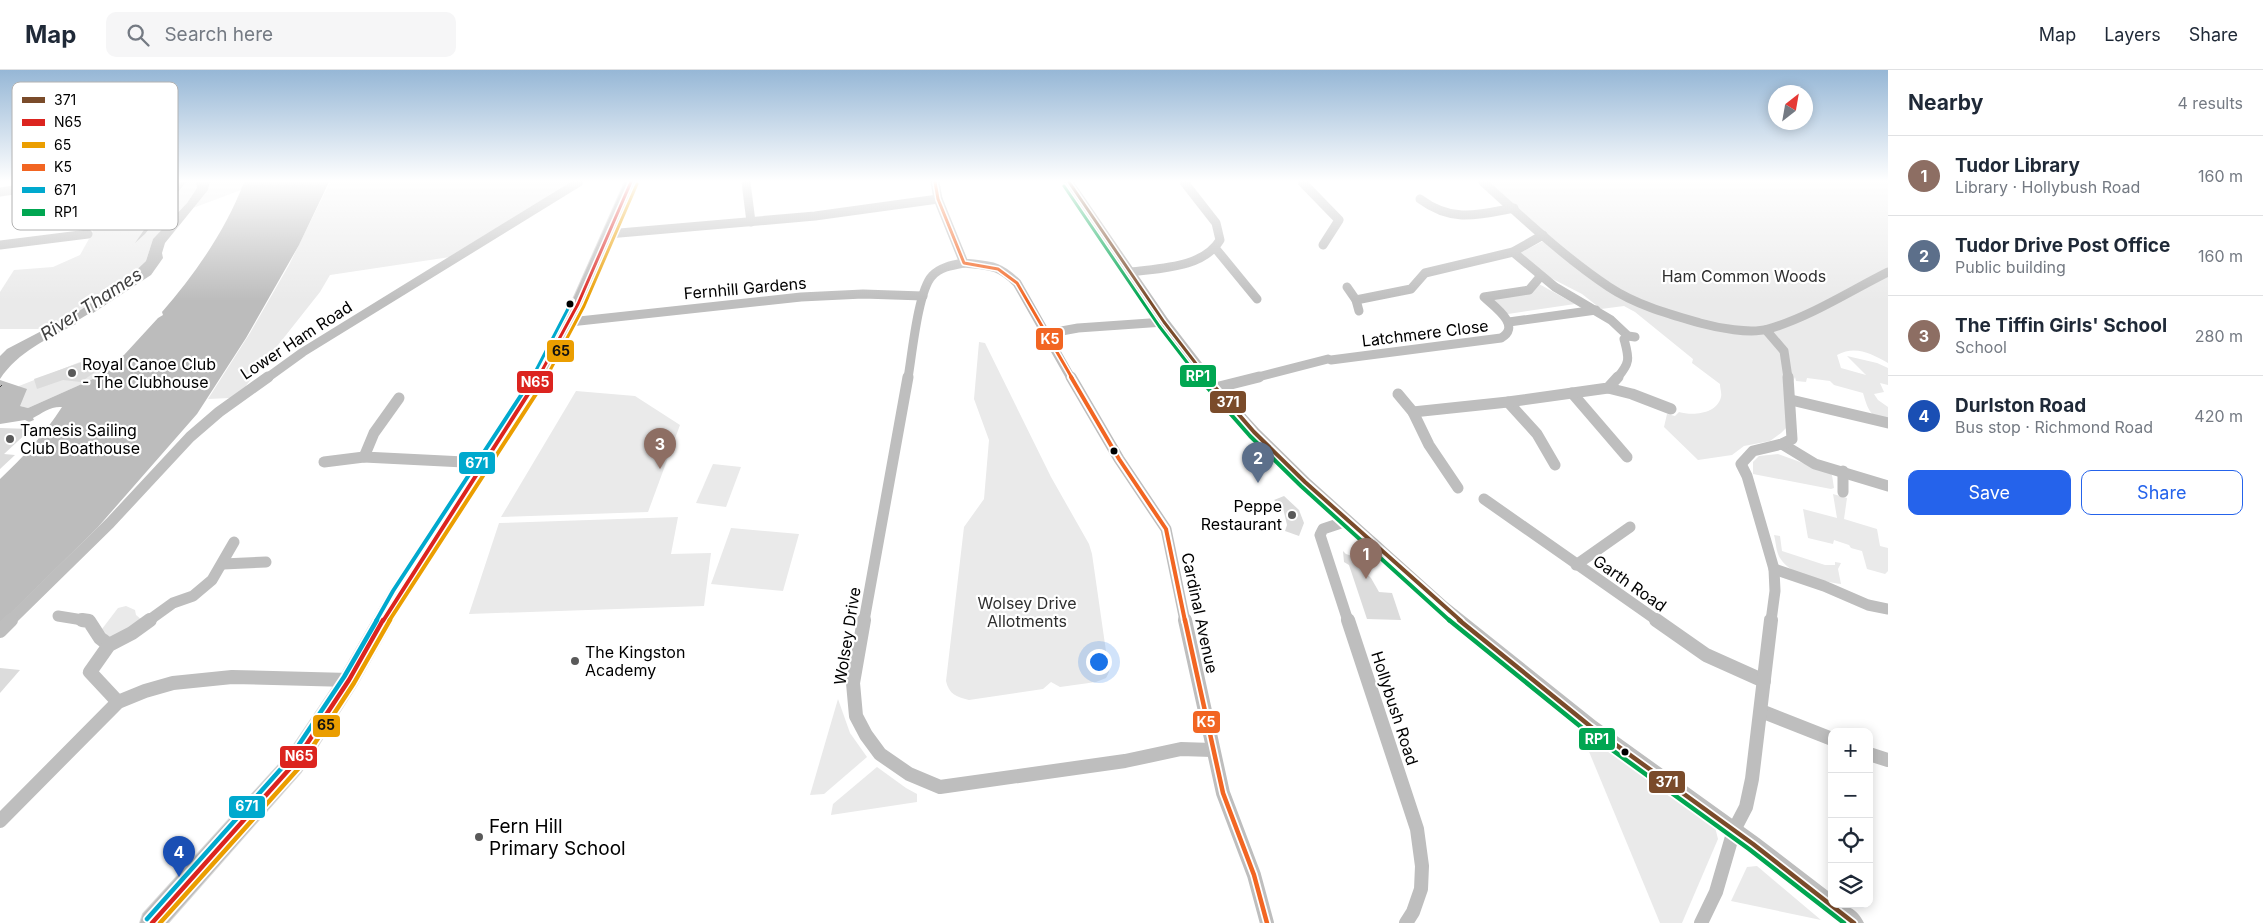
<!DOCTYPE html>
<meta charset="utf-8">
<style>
:root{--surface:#fff;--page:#f6f6f7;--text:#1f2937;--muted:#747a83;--line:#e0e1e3;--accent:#2563eb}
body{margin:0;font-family:Inter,sans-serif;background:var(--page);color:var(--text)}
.controls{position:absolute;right:15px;bottom:15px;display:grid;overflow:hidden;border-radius:10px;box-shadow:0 2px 12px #0003}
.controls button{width:45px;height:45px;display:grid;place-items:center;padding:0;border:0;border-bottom:1px solid var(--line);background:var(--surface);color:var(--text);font:25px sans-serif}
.compass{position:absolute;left:1768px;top:15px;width:45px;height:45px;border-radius:50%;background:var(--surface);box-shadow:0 2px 12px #0003;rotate:31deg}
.you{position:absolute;left:1098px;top:591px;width:18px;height:18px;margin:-12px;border:4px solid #fff;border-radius:50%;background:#1a73e8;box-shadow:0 0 0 8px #1a73e833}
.badge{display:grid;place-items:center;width:32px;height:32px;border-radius:50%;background:var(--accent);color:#fff;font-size:16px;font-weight:700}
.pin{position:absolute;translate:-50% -41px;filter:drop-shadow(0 1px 2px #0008)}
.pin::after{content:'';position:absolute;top:26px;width:18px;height:15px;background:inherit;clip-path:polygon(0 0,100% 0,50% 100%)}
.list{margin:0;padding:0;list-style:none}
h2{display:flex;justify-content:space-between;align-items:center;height:65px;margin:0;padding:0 20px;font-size:21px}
h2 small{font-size:16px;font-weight:400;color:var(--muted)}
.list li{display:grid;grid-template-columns:32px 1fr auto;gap:15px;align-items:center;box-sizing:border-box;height:80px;padding:0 20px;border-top:1px solid var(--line)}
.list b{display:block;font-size:19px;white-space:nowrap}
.list p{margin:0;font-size:16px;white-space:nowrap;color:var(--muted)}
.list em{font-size:16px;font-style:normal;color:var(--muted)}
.actions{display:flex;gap:10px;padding:15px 20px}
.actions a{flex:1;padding:11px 0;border:1px solid var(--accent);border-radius:10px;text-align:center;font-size:18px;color:var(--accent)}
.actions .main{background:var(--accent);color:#fff}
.icon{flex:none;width:28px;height:28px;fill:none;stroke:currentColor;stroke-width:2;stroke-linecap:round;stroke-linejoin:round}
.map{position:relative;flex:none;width:1888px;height:853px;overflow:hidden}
header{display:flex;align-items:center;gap:30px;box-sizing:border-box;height:70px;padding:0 25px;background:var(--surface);border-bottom:1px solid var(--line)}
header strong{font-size:24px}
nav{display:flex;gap:28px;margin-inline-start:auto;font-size:18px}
.search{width:350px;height:45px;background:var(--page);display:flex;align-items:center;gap:12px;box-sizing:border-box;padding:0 18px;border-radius:10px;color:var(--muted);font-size:19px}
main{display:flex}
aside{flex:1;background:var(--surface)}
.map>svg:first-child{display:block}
.green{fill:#eaeaea}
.water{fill:#bcbcbc}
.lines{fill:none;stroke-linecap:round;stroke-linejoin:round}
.ferry{stroke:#404040;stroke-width:1;stroke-dasharray:5 4;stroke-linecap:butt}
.building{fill:#dcdcdc}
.primary-casing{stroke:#dbdbdb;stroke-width:2}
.minor-far2{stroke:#bebebe;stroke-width:9}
.minor-far1{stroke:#bebebe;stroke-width:11}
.minor{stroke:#bebebe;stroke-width:14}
.tertiary{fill:#bebebe;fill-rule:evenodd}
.primary{fill:#bdbdbd;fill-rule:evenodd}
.bus-1-far2-casing{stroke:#fff;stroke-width:6}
.bus-1-far1-casing{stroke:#fff;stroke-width:8}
.bus-1-casing{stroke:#fff;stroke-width:8}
.bus-2-far2-casing{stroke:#fff;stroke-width:6}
.bus-2-far1-casing{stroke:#fff;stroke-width:8}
.bus-2-casing{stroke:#fff;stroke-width:8}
.bus-3-far2-casing{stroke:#fff;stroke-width:6}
.bus-3-far1-casing{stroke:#fff;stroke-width:8}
.bus-3-casing{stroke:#fff;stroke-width:8}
.bus-4-far2-casing{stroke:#fff;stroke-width:6}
.bus-4-far1-casing{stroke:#fff;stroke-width:8}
.bus-4-casing{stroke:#fff;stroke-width:8}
.bus-5-far2-casing{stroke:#fff;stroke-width:6}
.bus-5-far1-casing{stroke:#fff;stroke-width:8}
.bus-5-casing{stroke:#fff;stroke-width:8}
.bus-6-far2-casing{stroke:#fff;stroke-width:6}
.bus-6-far1-casing{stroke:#fff;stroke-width:8}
.bus-6-casing{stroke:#fff;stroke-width:8}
.bus-1-far2{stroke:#7a4b2a;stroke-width:3}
.bus-1-far1{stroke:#7a4b2a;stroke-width:4}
.bus-1{stroke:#7a4b2a;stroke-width:4.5}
.bus-2-far2{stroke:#dc241f;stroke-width:3}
.bus-2-far1{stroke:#dc241f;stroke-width:4}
.bus-2{stroke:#dc241f;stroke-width:4.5}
.bus-3-far2{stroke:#eb9e00;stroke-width:3}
.bus-3-far1{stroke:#eb9e00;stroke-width:4}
.bus-3{stroke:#eb9e00;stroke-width:4.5}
.bus-4-far2{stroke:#f26522;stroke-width:3}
.bus-4-far1{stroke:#f26522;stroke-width:4}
.bus-4{stroke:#f26522;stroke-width:4.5}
.bus-5-far2{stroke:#00a9ce;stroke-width:3}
.bus-5-far1{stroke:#00a9ce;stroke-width:4}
.bus-5{stroke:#00a9ce;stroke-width:4.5}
.bus-6-far2{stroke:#00a651;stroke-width:3}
.bus-6-far1{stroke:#00a651;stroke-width:4}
.bus-6{stroke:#00a651;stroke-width:4.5}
.bus-dot{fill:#000;stroke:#fff;stroke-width:2}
.poi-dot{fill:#595959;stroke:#fff;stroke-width:2}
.labels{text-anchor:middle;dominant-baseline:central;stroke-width:4.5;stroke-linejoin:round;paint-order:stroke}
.park-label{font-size:16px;fill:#2f2f2f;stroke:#fff}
.street-label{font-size:16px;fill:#000;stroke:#fff}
.poi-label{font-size:16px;fill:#000;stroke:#fff;text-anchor:start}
.water-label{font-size:18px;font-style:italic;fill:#404040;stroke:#fff}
.near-poi-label{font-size:19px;fill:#000;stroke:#fff;text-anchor:start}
.key{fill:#fff;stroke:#b2b2b2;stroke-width:1}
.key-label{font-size:14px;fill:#000}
.line-badge{stroke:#fff;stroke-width:2}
.badge-label{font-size:14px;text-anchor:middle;font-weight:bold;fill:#fff}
.pale-badge-label{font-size:14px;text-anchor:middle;font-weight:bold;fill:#111}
</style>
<header>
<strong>Map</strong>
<div class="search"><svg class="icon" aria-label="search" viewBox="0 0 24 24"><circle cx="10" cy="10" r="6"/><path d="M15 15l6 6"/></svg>Search here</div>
<nav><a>Map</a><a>Layers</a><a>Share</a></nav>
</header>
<main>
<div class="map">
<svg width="1888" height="853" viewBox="0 0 1888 853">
<rect width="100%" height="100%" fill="#fff"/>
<g class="green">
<path d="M114,112H177L168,114L174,115L136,172L145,164L186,112H196L197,118L187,133L153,169L146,191L128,208L76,243L47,259H0V222L14,200L53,197L80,185L90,167Z"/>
<path d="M210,112H244L241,120L193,138L208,120Z"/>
<path d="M330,112H570L450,187L330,205L320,222L245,317L230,328L208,329L250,263L289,195Z"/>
<path d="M1482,112H1888V293C1871,284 1856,275 1837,285L1841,298L1866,305L1847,286L1877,293L1888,298V315L1880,313L1884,322L1874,324L1878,330L1888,337V351C1870,347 1868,340 1863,323L1834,315L1830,311L1807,308L1806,312L1796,311L1795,307L1790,319L1787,357L1781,363L1770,371L1744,376L1732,385L1698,390L1664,357L1667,344L1675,346L1679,342C1693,346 1717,344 1721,327C1722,323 1720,319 1720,314L1692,293L1693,289L1635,242L1624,236L1601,239L1582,224L1545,205L1520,183L1547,169Z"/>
<path d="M1539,214L1575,234L1508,244L1489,228Z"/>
<path d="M979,272L985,273L1051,407L1089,474L1092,484L1109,602L1106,608L1096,612L1060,617L1051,612L1043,619L969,630C956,627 949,624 946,611L964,457L984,429L989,370L974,329Z"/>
<path d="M80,292L109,295L93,309L28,338L20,336L19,316Z"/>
<path d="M576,321L635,326L680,355L648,442L501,447Z"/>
<path d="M1778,384L1828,402L1832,405L1834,418L1831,419L1753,404V392L1759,386Z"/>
<path d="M713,394L741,397L726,437L696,433Z"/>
<path d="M1833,424L1847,428L1844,449L1877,459L1880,476L1888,478V501L1885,504L1867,499L1862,481L1851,478L1849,475L1834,470L1833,474L1808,468L1803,439L1837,448Z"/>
<path d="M678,447L671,484L711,483L704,536L469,544L499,453Z"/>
<path d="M731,458L799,464L783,521L711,514Z"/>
<path d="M1774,465L1780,466L1782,481L1825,495H1835V492L1841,493L1838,499L1841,514C1821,511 1792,507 1780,488C1776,482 1776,472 1774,465Z"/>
<path d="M126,536L135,540L136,545L142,550L125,563L110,568L102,559L118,538Z"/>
<path d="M838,629L850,663L867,687L824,724L810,725Z"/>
<path d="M1592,668L1703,747L1715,757L1718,769L1682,853H1660L1585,672Z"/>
<path d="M877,697L906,718L917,724V732L831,745L833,734Z"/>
<path d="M1757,796L1821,850L1731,831L1747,797Z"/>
</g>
<g class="water">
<path d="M186,112L145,164L135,173L174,116L168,113Z"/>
<path d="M196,112H210L208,120L165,173L162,183L163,188L151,205L93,243H90L75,252L76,254C48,268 18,282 0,309V286L7,279L76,243L128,208L146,191L153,169L187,133L197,118Z"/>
<path d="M244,112H329L299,175L246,268L197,344L98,457L0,554V409C23,387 44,365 62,337C51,336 42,343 33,348L34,350L29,352L25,350L0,354V310L27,319L20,336L28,338L93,309L124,285L158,248L163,245L162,242C195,204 226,160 244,112Z"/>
</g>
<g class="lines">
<path class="ferry" d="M0,317L2,315"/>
</g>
<g class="building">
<path d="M79,293L99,295L95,298L99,299L81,312L63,310L37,319L34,309Z"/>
<path d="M0,358L31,359L4,384L15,385L0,399Z"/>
<path d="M1284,426L1299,440L1304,453L1299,466L1285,461L1287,455L1283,438L1274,430Z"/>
<path d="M1343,481L1346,484L1358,488L1361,493L1359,496L1371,508L1379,522L1392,523L1401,550L1367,549L1349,495L1344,492Z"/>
<path d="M0,598L20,600L0,623Z"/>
</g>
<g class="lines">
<defs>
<path id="primary" d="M625,112H637L585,234L553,297L405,529L356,616L301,702L168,853H140L143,844L285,688L342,604L391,519L538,297L571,234Z"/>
</defs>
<use href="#primary" class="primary-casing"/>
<g class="minor-far2">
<path d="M746,112L751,152"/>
<path d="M935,112L938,129L964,193C989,196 998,194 1017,213L1071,308"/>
<path d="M1302,112L1339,150L1323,175"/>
<path d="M1483,112C1523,148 1564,187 1609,217C1636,235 1669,244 1700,253C1718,258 1750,264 1768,259C1808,248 1850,221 1888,202"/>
<path d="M0,122L67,112"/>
<path d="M1420,129C1452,153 1478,145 1514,138"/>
<path d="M608,164L815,146L938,129"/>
<path d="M0,175L88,164"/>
<path d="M1216,179L1257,229"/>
<path d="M1513,182L1555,217L1611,250L1628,266L1635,267"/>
<path d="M1131,202C1161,198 1203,198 1220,170L1216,153L1184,112"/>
<path d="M1347,217L1356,230L1359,241"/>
<path d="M1356,230L1411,219L1425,203L1513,182L1543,165"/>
<path d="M570,252L801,227L863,224L923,226"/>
<path d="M1509,252L1596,240"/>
<path d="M1766,260L1784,281L1788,308"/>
<path d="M1045,264L1078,258L1164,252"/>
<path d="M1331,290L1501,268C1522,256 1495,237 1484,227L1529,220L1540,207"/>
<path d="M267,308L303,282L579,112"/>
<path d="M908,308C912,285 918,221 932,206C940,197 953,195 964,193"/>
<path d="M1254,308L1328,289"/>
<path d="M1617,308C1631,292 1629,288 1624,269L1628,266"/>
</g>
<g class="minor-far1">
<path d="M1071,307L1119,389L1166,459L1185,551"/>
<path d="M1215,318L1259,307"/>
<path d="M1608,318L1632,324L1671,339"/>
<path d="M1572,323L1627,387"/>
<path d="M1398,324L1413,342"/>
<path d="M399,328L374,363L364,387L484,393"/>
<path d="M1791,330L1888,353"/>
<path d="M1508,332L1537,364L1555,395"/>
<path d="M1782,374L1815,394L1888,416"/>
<path d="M324,392L364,387"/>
<path d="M1843,401V422"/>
<path d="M1458,418L1429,375L1413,342L1508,332L1608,318L1618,307"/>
<path d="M1484,429L1658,551"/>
<path d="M1347,451L1323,459L1320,465L1348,551"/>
<path d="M223,494L266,492"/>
<path d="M1576,495L1630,457"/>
<path d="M1774,499L1824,516L1868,535L1888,539"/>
<path d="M58,546L89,551"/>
<path d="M10,551L110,453L190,367L219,342L268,307"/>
<path d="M148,551L173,533L193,526L212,510L234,472"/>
<path d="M864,551L908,307"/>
<path d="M1771,551L1775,521L1774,499L1747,406L1741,394L1753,381L1782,374L1792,369L1788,307"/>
</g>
<g class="minor">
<path d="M82,550L89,551L100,568L109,575"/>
<path d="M864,550L853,613L856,646L866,665L880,684L909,704L940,717L1125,691L1181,679L1212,680"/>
<path d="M1185,550L1223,723L1254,805L1267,853"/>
<path d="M1348,550L1417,759L1422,796L1421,819L1413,842L1406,853"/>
<path d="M1656,550L1706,585L1764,611"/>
<path d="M0,561L11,550"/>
<path d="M118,632L90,602L109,575L132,563L150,550"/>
<path d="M1761,641L1832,669"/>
<path d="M1869,684L1888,690"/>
<path d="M0,751L118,632L145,621L173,613L232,607L349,610"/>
<path d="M1701,853L1716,822L1734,760L1746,737L1752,709L1771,550"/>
</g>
<path class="tertiary" d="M1064,112H1074L1168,249L1219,315L1259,359L1310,409L1447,532L1596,651L1759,768L1832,824V834C1846,834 1857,838 1864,853H1839L1747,780L1584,661L1437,540L1300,415L1249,365L1211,321L1160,255Z"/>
<use href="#primary" class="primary"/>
<defs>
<path id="bus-1-far2" d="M1069,112L1164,252L1207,308"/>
<path id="bus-1-far1" d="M1206,307L1254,362L1305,412L1461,551"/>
<path id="bus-1" d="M1459,550L1590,656L1753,774L1854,853"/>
<path id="bus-2-far2" d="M538,308L578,234L631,112"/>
<path id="bus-2-far1" d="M383,551L539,307"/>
<path id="bus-2" d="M152,853L293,695L349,610L383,550"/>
<path id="bus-3-far2" d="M546,308L584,236L637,114"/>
<path id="bus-3-far1" d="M389,551L547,307"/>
<path id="bus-3" d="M160,853L298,699L354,613L390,550"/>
<path id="bus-4-far2" d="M935,112L938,129L964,193L998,199L1017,213L1072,308"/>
<path id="bus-4-far1" d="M1071,307L1119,389L1166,459L1185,551"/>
<path id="bus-4" d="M1185,550L1223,723L1254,805L1267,853"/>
<path id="bus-5-far2" d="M532,308L572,231"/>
<path id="bus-5-far1" d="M376,551L393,521L533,307"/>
<path id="bus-5" d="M147,849L288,691L344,607L377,550"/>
<path id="bus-6-far2" d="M1064,116L1159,256L1199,308"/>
<path id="bus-6-far1" d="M1198,307L1250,366L1301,416L1450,551"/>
<path id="bus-6" d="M1449,550L1586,661L1749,779L1844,853"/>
</defs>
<use href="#bus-1-far2" class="bus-1-far2-casing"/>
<use href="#bus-1-far1" class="bus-1-far1-casing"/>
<use href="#bus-1" class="bus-1-casing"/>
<use href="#bus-2-far2" class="bus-2-far2-casing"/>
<use href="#bus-2-far1" class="bus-2-far1-casing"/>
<use href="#bus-2" class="bus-2-casing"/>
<use href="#bus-3-far2" class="bus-3-far2-casing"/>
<use href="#bus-3-far1" class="bus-3-far1-casing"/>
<use href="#bus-3" class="bus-3-casing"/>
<use href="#bus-4-far2" class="bus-4-far2-casing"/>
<use href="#bus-4-far1" class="bus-4-far1-casing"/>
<use href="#bus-4" class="bus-4-casing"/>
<use href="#bus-5-far2" class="bus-5-far2-casing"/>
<use href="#bus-5-far1" class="bus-5-far1-casing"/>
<use href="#bus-5" class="bus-5-casing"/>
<use href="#bus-6-far2" class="bus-6-far2-casing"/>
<use href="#bus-6-far1" class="bus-6-far1-casing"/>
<use href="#bus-6" class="bus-6-casing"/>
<use href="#bus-1-far2" class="bus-1-far2"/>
<use href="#bus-1-far1" class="bus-1-far1"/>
<use href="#bus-1" class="bus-1"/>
<use href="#bus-2-far2" class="bus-2-far2"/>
<use href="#bus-2-far1" class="bus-2-far1"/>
<use href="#bus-2" class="bus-2"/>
<use href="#bus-3-far2" class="bus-3-far2"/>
<use href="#bus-3-far1" class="bus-3-far1"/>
<use href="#bus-3" class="bus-3"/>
<use href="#bus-4-far2" class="bus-4-far2"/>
<use href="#bus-4-far1" class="bus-4-far1"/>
<use href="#bus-4" class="bus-4"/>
<use href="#bus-5-far2" class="bus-5-far2"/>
<use href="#bus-5-far1" class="bus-5-far1"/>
<use href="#bus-5" class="bus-5"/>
<use href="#bus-6-far2" class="bus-6-far2"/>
<use href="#bus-6-far1" class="bus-6-far1"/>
<use href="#bus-6" class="bus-6"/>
</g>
<linearGradient id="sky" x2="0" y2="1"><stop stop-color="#96b7d6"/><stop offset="0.48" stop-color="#fff"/><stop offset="1" stop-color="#fff" stop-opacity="0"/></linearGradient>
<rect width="1888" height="231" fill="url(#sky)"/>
<g class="bus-dot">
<circle cx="570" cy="234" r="4.5"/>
<circle cx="1114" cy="381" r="4.5"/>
<circle cx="1625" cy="682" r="4.5"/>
</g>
<g class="poi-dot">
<circle cx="72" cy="303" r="5"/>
<circle cx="10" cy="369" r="5"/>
<circle cx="1292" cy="445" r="5"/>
<circle cx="575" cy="591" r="5"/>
<circle cx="479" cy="767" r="5"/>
</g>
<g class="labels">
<g class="park-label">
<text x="1744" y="206">Ham Common Woods</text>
<text x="1027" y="533">Wolsey Drive<tspan x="1027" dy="18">Allotments</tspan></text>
</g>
<g class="street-label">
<text transform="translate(745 218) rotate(-5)">Fernhill Gardens</text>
<text transform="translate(1425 263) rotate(-7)">Latchmere Close</text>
<text transform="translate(296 270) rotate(-33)">Lower Ham Road</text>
<text transform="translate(1630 513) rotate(35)">Garth Road</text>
<text transform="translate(1200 543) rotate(78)">Cardinal Avenue</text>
<text transform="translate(847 566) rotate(-81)">Wolsey Drive</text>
<text transform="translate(1395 638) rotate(72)">Hollybush Road</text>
</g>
<g class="poi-label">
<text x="82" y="294">Royal Canoe Club<tspan x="82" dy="18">- The Clubhouse</tspan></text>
<text x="20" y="360">Tamesis Sailing<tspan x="20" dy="18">Club Boathouse</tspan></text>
<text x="1282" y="436" text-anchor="end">Peppe<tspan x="1282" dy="18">Restaurant</tspan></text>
<text x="585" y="582">The Kingston<tspan x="585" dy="18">Academy</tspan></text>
</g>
<g class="water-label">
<text transform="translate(91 234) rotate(-33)">River Thames</text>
</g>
<g class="near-poi-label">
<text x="489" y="756">Fern Hill<tspan x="489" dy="22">Primary School</tspan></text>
</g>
</g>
<rect x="12" y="12" width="166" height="148" rx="8" class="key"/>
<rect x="22" y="27" width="23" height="6" fill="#7a4b2a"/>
<rect x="22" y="49" width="23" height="7" fill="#dc241f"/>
<rect x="22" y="72" width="23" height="6" fill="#eb9e00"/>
<rect x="22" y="94" width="23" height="7" fill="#f26522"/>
<rect x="22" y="117" width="23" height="6" fill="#00a9ce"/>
<rect x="22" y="139" width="23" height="7" fill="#00a651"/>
<g class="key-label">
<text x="54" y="35">371</text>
<text x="54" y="57">N65</text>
<text x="54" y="80">65</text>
<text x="54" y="102">K5</text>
<text x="54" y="125">671</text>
<text x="54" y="147">RP1</text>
</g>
<g class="line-badge">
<rect x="1035" y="257" width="29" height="24" rx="5" fill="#f26522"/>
<rect x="546" y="269" width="29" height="24" rx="5" fill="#eb9e00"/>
<rect x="1179" y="294" width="38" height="24" rx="5" fill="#00a651"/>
<rect x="516" y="300" width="38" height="24" rx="5" fill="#dc241f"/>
<rect x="1209" y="320" width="38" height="24" rx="5" fill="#7a4b2a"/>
<rect x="458" y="381" width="38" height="24" rx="5" fill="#00a9ce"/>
<rect x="1192" y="640" width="29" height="24" rx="5" fill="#f26522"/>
<rect x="312" y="644" width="29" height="24" rx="5" fill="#eb9e00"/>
<rect x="1578" y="657" width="38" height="24" rx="5" fill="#00a651"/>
<rect x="279" y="675" width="39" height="24" rx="5" fill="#dc241f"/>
<rect x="1648" y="700" width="38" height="24" rx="5" fill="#7a4b2a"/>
<rect x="228" y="725" width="38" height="24" rx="5" fill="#00a9ce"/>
</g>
<g class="badge-label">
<text x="1050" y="274">K5</text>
<text x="1198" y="311">RP1</text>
<text x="535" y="317">N65</text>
<text x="1228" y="337">371</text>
<text x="477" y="398">671</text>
<text x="1206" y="657">K5</text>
<text x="1597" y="674">RP1</text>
<text x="299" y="691">N65</text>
<text x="1667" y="717">371</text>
<text x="247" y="741">671</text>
</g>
<g class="pale-badge-label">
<text x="561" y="286">65</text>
<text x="326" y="660">65</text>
</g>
</svg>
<div class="controls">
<button>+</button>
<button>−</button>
<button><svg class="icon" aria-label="locate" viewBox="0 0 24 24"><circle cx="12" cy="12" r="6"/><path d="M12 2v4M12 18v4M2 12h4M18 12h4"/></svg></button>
<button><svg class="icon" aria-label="layers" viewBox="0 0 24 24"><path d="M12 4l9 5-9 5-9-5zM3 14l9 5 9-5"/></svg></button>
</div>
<svg class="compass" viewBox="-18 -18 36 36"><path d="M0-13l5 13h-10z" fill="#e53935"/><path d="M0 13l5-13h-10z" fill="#747a83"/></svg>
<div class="you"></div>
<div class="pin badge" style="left:1366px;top:509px;background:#8d6e63">1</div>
<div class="pin badge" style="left:1258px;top:413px;background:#5c6f8a">2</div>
<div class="pin badge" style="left:660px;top:399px;background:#8d6e63">3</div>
<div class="pin badge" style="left:179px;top:807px;background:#1a4fb4">4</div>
</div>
<aside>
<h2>Nearby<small>4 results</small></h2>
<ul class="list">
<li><span class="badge" style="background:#8d6e63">1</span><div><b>Tudor Library</b><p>Library · Hollybush Road</p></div><em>160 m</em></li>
<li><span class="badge" style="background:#5c6f8a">2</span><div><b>Tudor Drive Post Office</b><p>Public building</p></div><em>160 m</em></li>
<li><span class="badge" style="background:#8d6e63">3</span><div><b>The Tiffin Girls' School</b><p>School</p></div><em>280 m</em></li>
<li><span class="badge" style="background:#1a4fb4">4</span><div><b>Durlston Road</b><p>Bus stop · Richmond Road</p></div><em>420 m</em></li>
</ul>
<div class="actions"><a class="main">Save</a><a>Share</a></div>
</aside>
</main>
